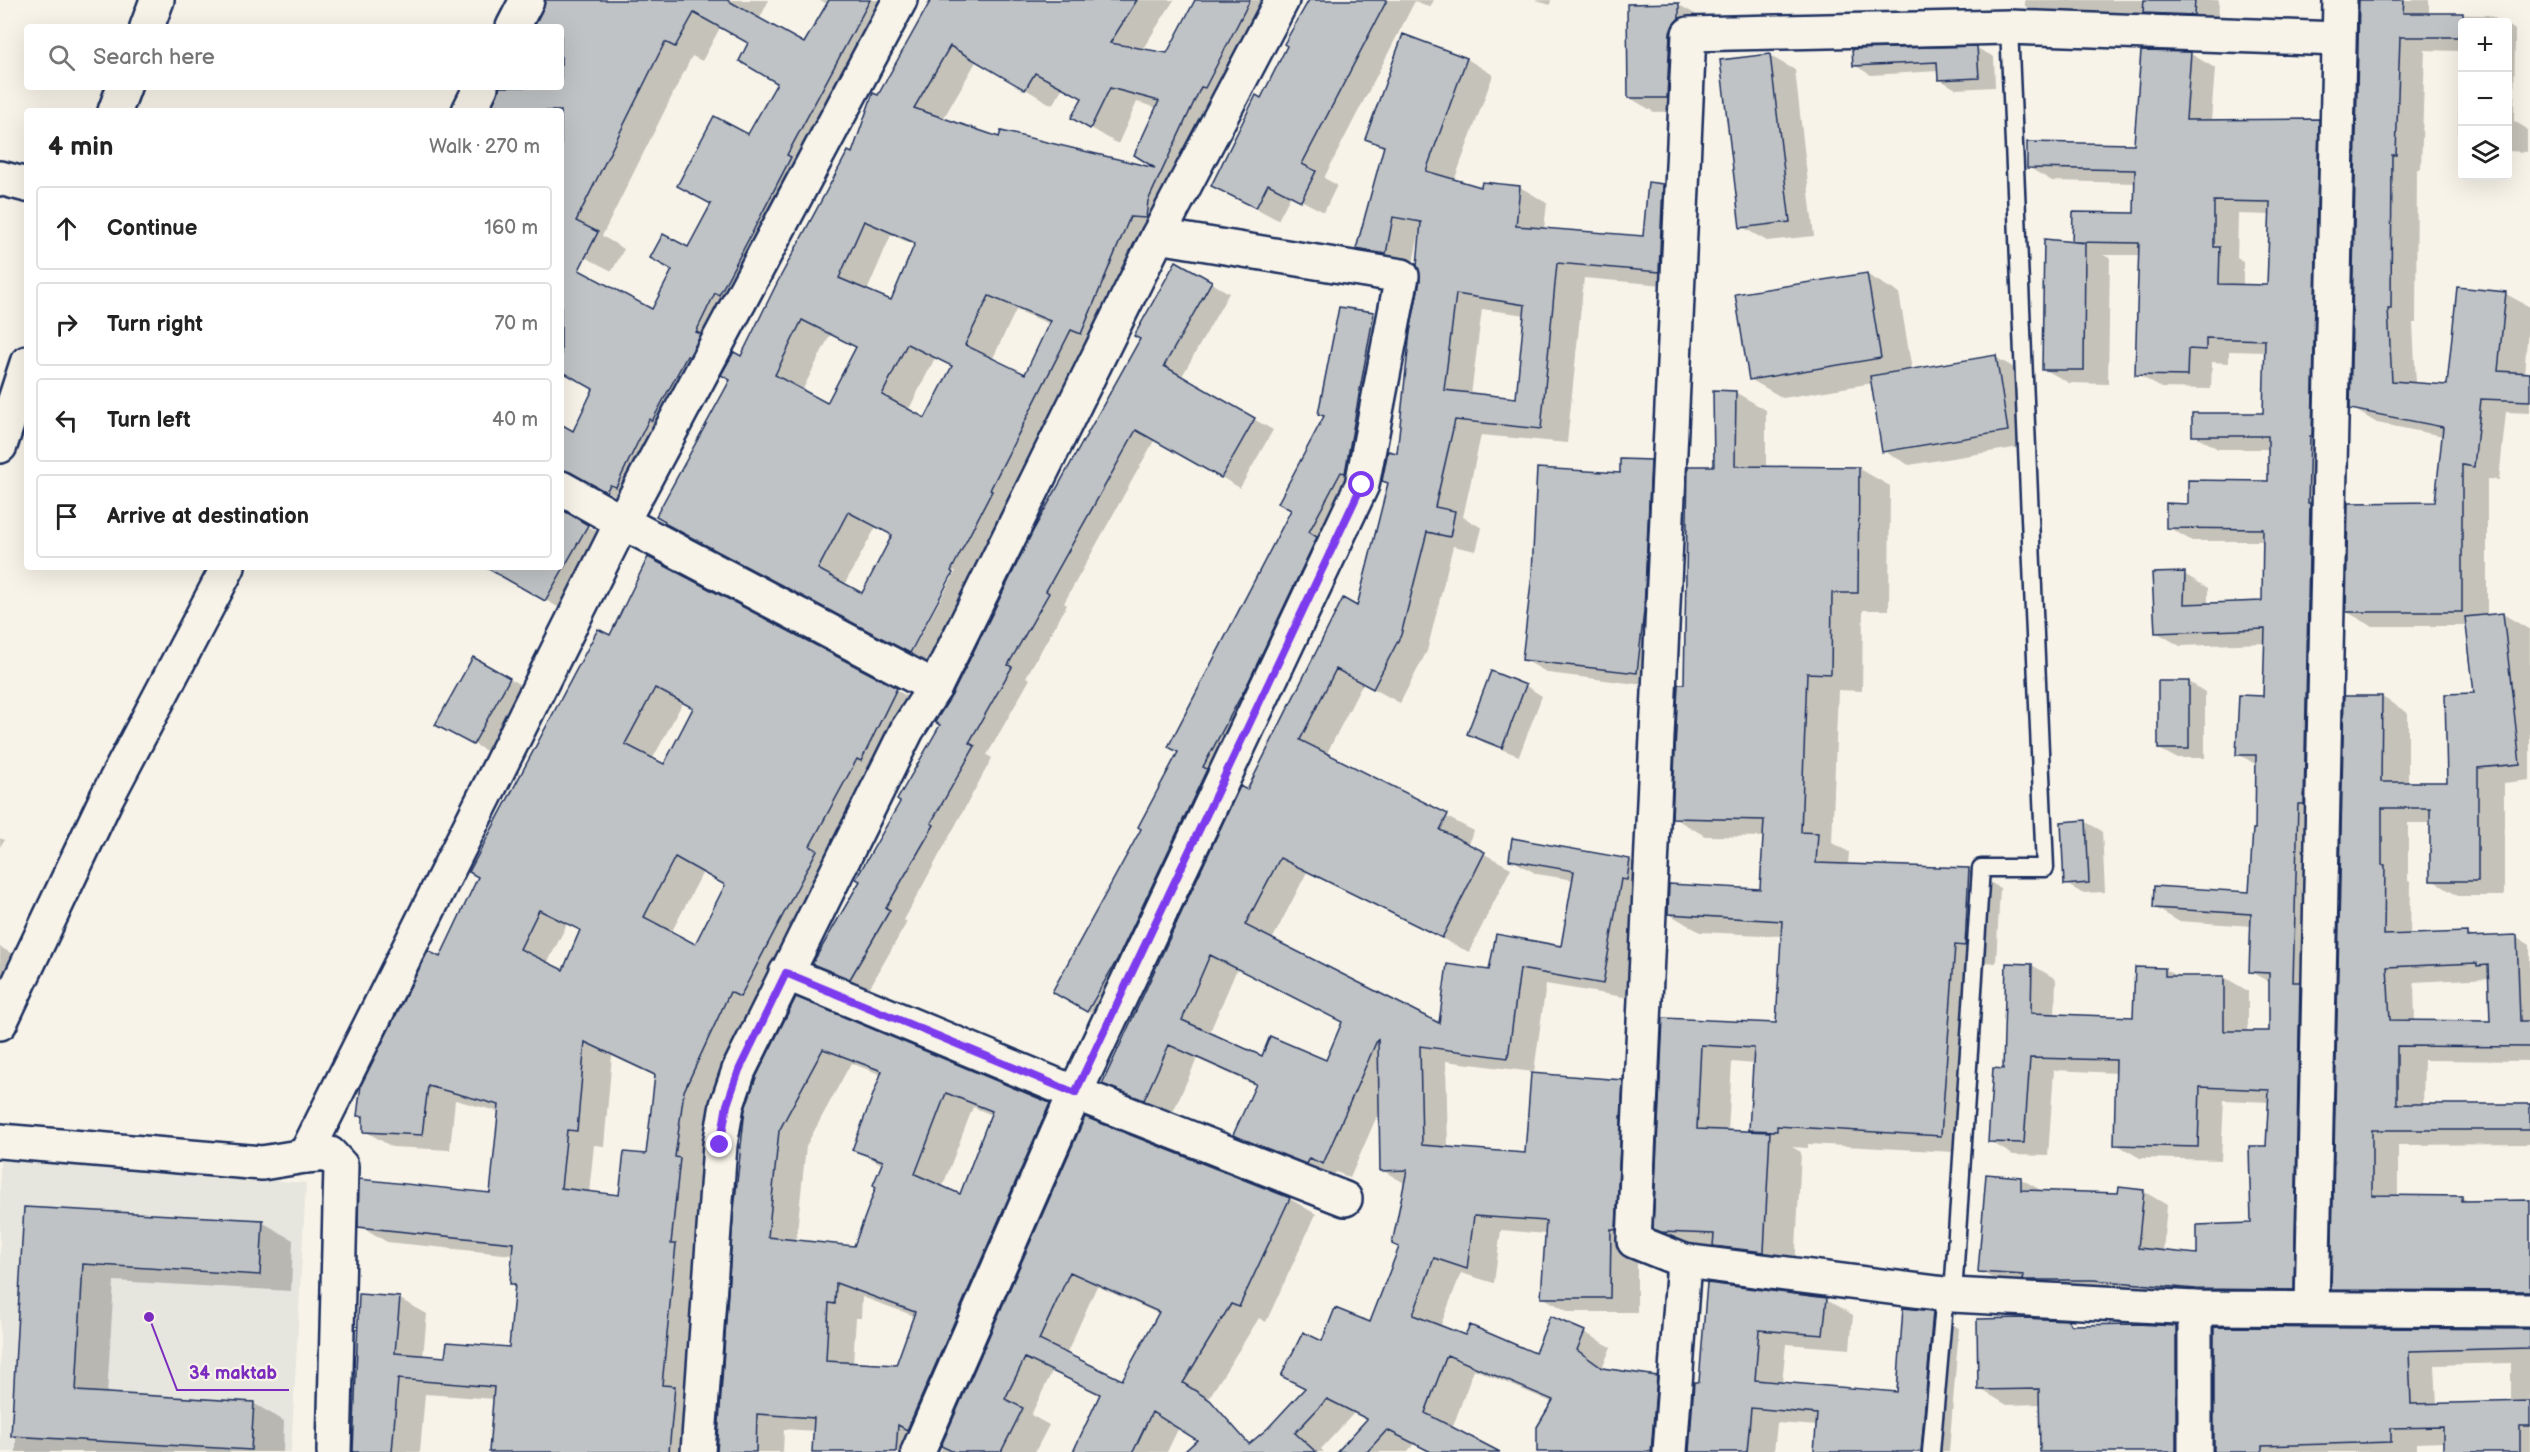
<!DOCTYPE html>
<meta charset="utf-8">
<style>
:root{--surface:#fff;--page:#f2f2f2;--text:#222;--muted:#767676;--line:#e0e0e0}
body{margin:0;font-family:"Balsamiq Sans",sans-serif;background:var(--page);color:var(--text)}
.controls{position:absolute;right:18px;top:18px;display:grid;overflow:hidden;border-radius:6px;box-shadow:0 6px 24px #0002}
.controls button{width:54px;height:54px;display:grid;place-items:center;padding:0;border:0;border-bottom:2px solid var(--line);background:var(--surface);color:var(--text);font:30px sans-serif}
.stop{position:absolute;width:18px;height:18px;margin:-14px;border:4px solid #7c3aed;border-radius:50%;background:#fff}
.stop.end{background:#7c3aed;border-color:#fff;box-shadow:0 2px 6px #0008}
.list{margin:0;padding:0;list-style:none}
h2{display:flex;justify-content:space-between;align-items:center;height:78px;margin:0;padding:0 24px;font-size:26px}
h2 small{font-size:20px;font-weight:400;color:var(--muted)}
.list li{display:grid;grid-template-columns:39px 1fr auto;gap:18px;align-items:center;box-sizing:border-box;height:84px;margin:0 12px 12px;padding:0 12px;border:2px solid var(--line);border-radius:6px}
.list b{display:block;font-size:22px;white-space:nowrap}
.list em{font-size:20px;font-style:normal;color:var(--muted)}
.icon{flex:none;width:33px;height:33px;fill:none;stroke:currentColor;stroke-width:2;stroke-linecap:round;stroke-linejoin:round}
.map{position:relative;flex:none;width:2530px;height:1452px;overflow:hidden}
.search{position:absolute;background:var(--surface);box-shadow:0 6px 24px #0002;left:24px;top:24px;width:540px;height:66px;display:flex;align-items:center;gap:15px;box-sizing:border-box;padding:0 21px;border-radius:6px;color:var(--muted);font-size:22px}
.panel{position:absolute;background:var(--surface);box-shadow:0 6px 24px #0002;left:24px;top:108px;width:540px;height:462px;border-radius:6px}
.map>svg:first-child{display:block}
.built{fill:#e6e5de}
.shadow{fill:#0003;fill-rule:evenodd}
.building{fill:#c0c3c5;stroke:#1b2f5e;stroke-width:1.5;fill-rule:evenodd}
.lines{fill:none;stroke-linecap:round;stroke-linejoin:round}
.lane-casing{stroke:#1b2f5e;stroke-width:21}
.street-casing{stroke:#1b2f5e;stroke-width:38}
.lane{stroke:#f7f3e8;stroke-width:16}
.street{stroke:#f7f3e8;stroke-width:33}
.route{stroke:#7c3aed;stroke-width:8}
.leader{fill:none;stroke:#7b2cbf;stroke-width:2}
.callout-dot{fill:#7b2cbf;stroke:#f7f3e8;stroke-width:2}
.callout-label{font-size:18px;text-anchor:middle;font-weight:bold;fill:#7b2cbf;stroke:#f7f3e8;stroke-width:4.5;stroke-linejoin:round;paint-order:stroke}
</style>
<div class="map">
<svg width="2530" height="1452" viewBox="0 0 2530 1452">
<rect width="100%" height="100%" fill="#f7f3e8"/>
<filter id="ink" filterUnits="userSpaceOnUse"><feTurbulence type="fractalNoise" baseFrequency=".0167" numOctaves="2"/><feDisplacementMap in="SourceGraphic" scale="12" xChannelSelector="R" yChannelSelector="G"/><feConvolveMatrix kernelMatrix="1 2 1 2 8 2 1 2 1" color-interpolation-filters="sRGB"/></filter>
<g filter="url(#ink)">
<path class="built" d="M0,1160L306,1183L291,1452H0Z"/>
<g class="shadow">
<path d="M547,0H769L759,20L805,46L828,4L820,0H905L633,506L598,486L589,484L579,486L568,505L572,515L577,520L614,541L572,615L487,567H561V426L574,433L595,389L561,370V263L653,311L779,83L750,43L721,26L702,61L692,56L602,236L624,249L612,271L561,245V111H492L499,95V87H561V27H536Z"/>
<path d="M934,0H1174L1142,50L1167,55L1196,0H1288L937,667L911,653L956,571H952L909,652L693,538L732,379L853,155L879,97L910,43L908,42ZM977,60L1052,105L1063,87L1083,98L1073,117L1118,144L1137,102L1157,108L1136,155L1162,171L1002,132L1000,139L943,119ZM891,235L915,245L891,302L867,291ZM1016,310L1050,324L1025,376L992,360ZM830,335L857,348L828,405L802,391ZM935,358L953,367L925,420L908,411ZM876,527L894,536L862,595L844,585Z"/>
<path d="M1311,0H1434L1430,7L1415,1L1324,178L1337,185L1324,212L1291,195L1278,220L1213,185L1261,100Z"/>
<path d="M1535,0H1551L1550,5Z"/>
<path d="M2025,0H2219L2218,27L2049,19L2025,6Z"/>
<path d="M2360,0H2429V14L2489,15L2502,22H2462V139L2458,136L2459,51L2425,50L2421,169H2417L2416,323H2413L2416,384L2448,386L2506,294L2530,307L2524,374H2530V413L2506,412L2499,480L2487,479V616L2503,614L2530,630V780L2504,783V896H2458L2432,880V823H2408V881L2411,882L2410,936L2467,933L2475,938L2517,937L2530,945V1061L2424,1060L2423,1106L2530,1105V1144L2398,1145V1196L2461,1197L2470,1202H2530V1306L2359,1305L2333,1289L2382,697L2408,713V783H2448L2476,694L2468,626H2372L2347,612L2436,504L2443,436L2377,423L2352,408ZM2490,978L2492,1022H2415L2414,982Z"/>
<path d="M1679,5L1704,19L1692,111L1654,112L1630,98Z"/>
<path d="M2508,25L2515,30L2514,121L2527,129V152L2508,151Z"/>
<path d="M1977,48L1994,57L1995,87L1956,89L1939,79V71L1871,75L1854,65Z"/>
<path d="M2191,54L2215,68L2211,121H2318L2342,135L2317,1303L2004,1285L1980,1271L2021,1179L2044,1192L2119,1195L2143,1191L2167,1205L2163,1252L2199,1255L2253,1225L2267,1148L2270,1102L2224,1100L2221,1160L2140,1158L2116,1144L2118,1073L2054,1070L2048,1156L2013,1155L1989,1141L2004,1071L2007,964L2032,965L2056,979L2055,1016L2135,1018L2165,969L2179,977H2224L2248,991V1032H2271V983L2251,972L2252,926L2178,921L2154,907L2250,893L2256,831L2257,765L2238,754L2264,698L2266,643L2180,646L2156,632L2184,574L2208,588V604L2263,602L2264,541H2192L2168,527L2189,505L2269,483L2270,449H2218L2194,435L2265,415L2267,352L2229,351V363L2212,362L2211,389L2161,388L2137,374L2140,255H2103L2110,258L2108,384L2069,383L2044,369L2074,243V214L2135,215L2136,183L2052,181L2028,167L2136,146ZM2238,214L2271,215L2269,286H2243V262L2237,258Z"/>
<path d="M1770,56L1795,70L1814,236L1767,241L1742,227Z"/>
<path d="M1467,59L1493,75L1454,181L1483,188L1520,187L1547,203L1544,229L1644,238L1663,185L1690,201L1686,287L1584,278L1567,443L1481,435L1463,517L1482,528L1476,551L1453,546L1427,651L1400,703L1363,683L1326,755L1474,831L1467,845L1511,868L1469,952L1307,872L1272,940L1440,1026L1491,971L1562,947L1574,880L1537,874L1510,859L1630,860L1656,876L1630,998L1546,984L1534,1072L1446,1061L1448,1148L1526,1154L1622,1082L1649,1097L1637,1244V1312H1569L1542,1297L1546,1234L1501,1230L1494,1283L1461,1273L1440,1327L1466,1337L1541,1357L1584,1332L1611,1347L1603,1366L1609,1370L1656,1377L1683,1393L1679,1452H1539L1554,1403L1474,1369L1452,1429L1497,1452H1430L1414,1444L1407,1452H1339L1368,1420L1354,1413L1321,1449L1324,1452H1277L1306,1388L1323,1344L1371,1324L1401,1247L1406,1184L1382,1170L1380,1109L1350,1178L1336,1172L1333,1178L1262,1150L1235,1134L1257,1086L1197,1059L1172,1114L1131,1098L1104,1083L1248,792L1358,608L1389,484L1383,481L1398,455L1422,279V234L1419,233L1412,269L1385,264L1358,249L1385,149L1367,138ZM1482,309L1526,315L1517,399L1471,395ZM1237,969L1344,1023L1326,1062L1262,1058L1209,1034Z"/>
<path d="M1177,263L1229,293L1181,378L1273,430L1240,488L1155,439L1064,603L1067,605L1026,677L1030,679L987,755L992,758L904,920L907,922L869,989L833,974L814,963L862,880L942,724L953,696L1142,339Z"/>
<path d="M1866,274L1899,293L1912,370L1995,357L2020,371L2032,445L1909,465L1884,451L1873,383L1783,398L1750,379Z"/>
<path d="M1341,309L1374,314L1391,324L1366,453L1105,1021L1054,991L1143,829L1293,510L1326,416Z"/>
<path d="M1735,392L1766,410V468H1858L1890,486L1889,610H1863L1862,691L1838,690L1832,843L1849,852L1848,865L1969,870L2000,888L1996,963L1986,962L1972,1153L1808,1144V1148L1792,1147L1801,1152L1795,1269L1686,1246L1655,1228L1664,1019L1778,1025L1783,936L1700,932L1669,914L1761,891L1765,837L1705,836L1674,818L1686,685L1715,468ZM1732,1062L1754,1064L1751,1129L1759,1133L1728,1132Z"/>
<path d="M1650,462L1675,476L1661,687L1548,673L1523,659L1621,474Z"/>
<path d="M648,559L924,705L711,1107L698,1452H491L495,1399L425,1394L420,1452H354L400,1299L427,1314L423,1357L446,1359L510,1349L516,1286L511,1283L513,1255L387,1242L360,1226L491,1195L500,1112L455,1100L450,1150L392,1147L365,1131V1119L359,1116L610,637ZM683,702L695,708L664,766L652,760ZM703,872L727,885L696,946L671,933ZM567,924L581,931L563,972L547,964ZM612,1056L657,1077L647,1156L620,1196L589,1193L594,1145L604,1146Z"/>
<path d="M474,659L526,688L490,753L437,724Z"/>
<path d="M1492,673L1526,686L1542,696L1519,756L1485,743L1469,734Z"/>
<path d="M2189,682L2205,692V758H2176L2159,749Z"/>
<path d="M2086,822L2102,831L2105,892L2082,893L2066,884Z"/>
<path d="M0,838L4,840L0,847Z"/>
<path d="M0,947L29,963L0,1023Z"/>
<path d="M797,999L1050,1104L1076,1120L931,1452H814L815,1431L784,1429L783,1452H719ZM851,1063L882,1075L854,1149L883,1165L877,1186L855,1247L796,1241L806,1146ZM973,1107L992,1115L961,1196L942,1188ZM862,1297L915,1316L897,1366L853,1364L856,1318H861Z"/>
<path d="M1086,1119L1290,1199L1316,1214L1266,1322L1259,1318L1200,1412L1235,1452H1202L1211,1446L1179,1427L1167,1452H1074L1101,1396L1052,1372L1031,1415L1049,1425L1035,1452H940ZM1097,1286L1159,1314L1123,1382L1066,1355Z"/>
<path d="M25,1208L262,1222L293,1240L291,1291L114,1281L107,1395L253,1403L284,1421L283,1452H16V1437L12,1435Z"/>
<path d="M1709,1285L1826,1299L1853,1315L1850,1349L1786,1344L1782,1383L1898,1393L1932,1313L1959,1328L1949,1452H1816L1818,1426L1777,1423L1774,1452H1690L1700,1384Z"/>
<path d="M2067,1321L2076,1326L2176,1327L2203,1343V1452H2041L2040,1404L2007,1405L1980,1389Z"/>
<path d="M2215,1328L2530,1330V1452H2445L2444,1442L2417,1443V1452H2215ZM2511,1363V1403L2437,1405L2435,1365Z"/>
</g>
<g class="building">
<path d="M546,0H727L804,43L829,0H870L787,155L791,157L753,231L719,295L715,293L696,332L701,334L689,357L687,356L652,421L649,419L616,487L610,485L606,492L570,472L561,469V424L573,431L593,389L561,371V111H490L500,87H561V27H534ZM694,13L748,43L739,61L777,83L748,134L714,116L677,186L711,204L688,247L663,234L650,258L672,270L652,309L579,270L598,232L576,221L665,42L675,47Z"/>
<path d="M931,0H1137L1110,43L1167,53L1195,0H1250L1205,88L1201,87L1148,201L1146,218L1130,217L1081,334L1071,330L990,490L992,491L951,571L953,573L910,653L664,523L665,521L656,516L730,380L721,375L734,352L741,356L777,283L848,151L852,153L873,93L878,95ZM950,46L1025,90L1035,73L1082,98L1071,118L1090,129L1110,88L1159,101L1134,155L1155,168L1001,131L999,137L914,108ZM864,221L915,243L891,300L839,278ZM989,296L1050,321L1025,374L965,345ZM802,320L856,347L827,403L775,375ZM907,344L952,366L925,418L882,395ZM848,512L892,535L862,593L818,569Z"/>
<path d="M1309,0H1387L1302,164L1316,171L1301,201L1268,184L1256,208L1211,186L1256,95L1261,98L1287,46L1284,44Z"/>
<path d="M2144,0H2195L2194,15L2143,13Z"/>
<path d="M2359,0H2404L2403,13H2463V37H2400L2396,155H2392L2391,309H2388L2392,381L2447,385L2457,287L2506,292L2498,371L2530,373V401L2481,399L2474,467L2462,465V612H2346L2348,503L2435,502L2443,427L2350,409Z"/>
<path d="M1679,3V18L1673,25L1670,33L1667,98H1628L1627,4Z"/>
<path d="M1403,34L1467,58L1426,171L1481,187L1482,182L1520,186L1516,226L1643,236L1648,182L1663,184L1659,272L1557,263L1541,429L1455,420L1435,507L1455,511L1450,537L1427,532L1401,635L1373,689L1336,669L1300,740L1448,814L1440,830L1485,852L1442,938L1280,858L1245,925L1439,1023L1447,964L1489,970L1496,934L1561,946L1574,871L1509,860L1512,838L1630,859L1627,880L1621,879L1603,984L1520,969L1508,1058L1420,1046L1422,1145L1525,1153L1531,1073L1623,1080L1616,1230L1611,1229L1610,1298H1541L1546,1221L1474,1216L1467,1269L1434,1258L1413,1315L1465,1335L1470,1325L1535,1353L1550,1316L1585,1331L1577,1350L1602,1368L1657,1376L1651,1452H1537V1427L1553,1400L1447,1355L1425,1413L1500,1452H1431L1387,1430L1367,1452H1337L1367,1419L1327,1399L1295,1433L1316,1452H1184L1197,1440L1152,1412L1133,1452H1073L1100,1394L1025,1358L1005,1399L1023,1408L1001,1452H954L941,1446L1085,1117L1290,1198L1239,1307L1231,1304L1183,1383L1210,1400L1249,1444L1268,1428L1305,1388L1281,1376L1303,1332L1322,1341L1335,1308L1370,1322L1399,1247L1392,1244L1407,1170L1380,1171L1378,1038L1323,1164L1309,1158L1306,1164L1233,1135L1256,1084L1169,1045L1144,1100L1102,1084L1240,786L1247,790L1343,598L1357,606L1388,483L1382,481L1388,451L1397,453L1410,332L1420,280L1417,266L1421,222L1393,217L1386,254L1356,249L1384,146L1365,139ZM1456,294L1525,305L1516,398L1444,390ZM1210,955L1342,1022L1326,1060L1270,1036L1262,1056L1182,1020ZM1070,1272L1159,1312L1122,1380L1039,1340Z"/>
<path d="M1977,46L1979,78L1938,80L1937,62L1853,66L1852,49Z"/>
<path d="M2141,51L2191,52L2186,120L2319,119L2312,436H2310L2308,503H2310L2304,804H2298L2293,982H2300L2294,1290L2196,1289L2094,1280H2023L2024,1275L1978,1272L1986,1174L2021,1177V1190L2118,1193L2119,1187L2144,1190L2138,1248L2197,1254V1225L2251,1223L2249,1146H2266L2269,1090L2200,1087L2198,1147L2114,1145L2116,1060L2030,1058L2024,1143L1988,1142L1993,1068L2003,1069L2006,963L2032,964L2031,1013L2133,1017L2135,967L2165,968V976H2224V1031H2269V973L2249,972L2251,914L2153,908L2154,886L2249,892L2253,829H2255L2256,755H2236L2239,695L2263,696L2265,629L2155,633L2152,573L2185,572L2184,604L2262,601L2263,529L2166,528V503L2188,504V480L2268,481V436H2192V413H2263L2265,340L2206,338V350L2188,349L2187,376L2135,375L2139,243L2072,242L2073,212L2134,213L2135,170L2027,168V142L2134,144ZM2214,201L2270,202L2267,285L2219,284L2220,247H2214Z"/>
<path d="M1770,54L1790,222L1740,228L1720,60Z"/>
<path d="M2044,239L2085,243L2084,370H2042Z"/>
<path d="M1176,261L1212,281L1164,366L1255,418L1221,478L1136,430L1046,591L1049,593L1008,665L1012,667L969,743L975,746L931,823L934,825L886,908L890,910L850,979L812,964L860,881L856,879L900,802L897,800L940,725L935,722L952,695L1033,531L1140,339L1134,336Z"/>
<path d="M1867,273L1881,358L1749,380L1735,294Z"/>
<path d="M1339,307L1374,312L1345,473L1341,472L1309,532L1317,537L1249,681L1203,767L1207,769L1118,958L1087,1012L1052,992L1141,829L1138,827L1178,752L1168,747L1291,510L1278,503L1324,416L1318,414Z"/>
<path d="M1996,355L2008,431L1882,452L1870,376Z"/>
<path d="M1713,390L1736,391L1735,466L1859,467L1858,593H1832L1831,674L1807,673L1801,832L1818,833L1816,863L1969,868L1965,946L1955,945L1941,1136L1777,1126V1131L1749,1130L1754,1048L1701,1045L1697,1129L1770,1132L1764,1252L1713,1246L1714,1234L1661,1232L1653,1229L1663,1018L1776,1023L1782,921L1668,914L1669,884L1760,889L1764,820L1672,818L1678,684H1684L1688,466H1714Z"/>
<path d="M1620,459L1651,460L1644,611L1637,673L1522,660L1532,574L1537,468L1620,473Z"/>
<path d="M561,509L588,525L545,601L485,567H561Z"/>
<path d="M648,557L897,688L861,761L857,759L810,846L817,850L740,997L730,992L684,1091L675,1157L680,1158L671,1244H676L662,1385L675,1386L669,1452H489L494,1387L398,1379L392,1452H353L359,1294L400,1297L395,1353L445,1357L447,1342L509,1347L515,1284H510L513,1243L358,1227L359,1179L490,1193L499,1105L428,1086L422,1135L363,1132V1116H357L361,1085L428,951L440,957L478,877L469,872L598,629L610,635ZM655,688L693,708L664,764L625,744ZM675,857L725,885L695,944L644,917ZM539,910L580,930L563,970L520,949ZM585,1042L655,1075L646,1154L624,1152L619,1195L561,1188L567,1130L577,1131Z"/>
<path d="M2503,613L2520,764L2478,768V881H2430V808H2382V865H2385L2384,935L2467,932V937L2517,935L2520,1021H2530V1047L2397,1046V1104H2530V1130H2372V1195L2462,1196V1201L2530,1200V1291L2331,1290L2344,696H2382L2381,782H2447L2445,694L2474,693L2465,617ZM2477,963V966L2488,965L2490,1021L2390,1020L2387,967Z"/>
<path d="M473,657L510,678L473,745L435,725Z"/>
<path d="M1491,671L1526,685L1502,748L1467,734Z"/>
<rect x="2158" y="681" width="31" height="68"/>
<path d="M2086,820L2089,883L2064,885L2061,822Z"/>
<path d="M796,997L1050,1103L907,1430L898,1425L896,1452H812L814,1418L757,1414L756,1452H717L733,1219L745,1109L756,1077ZM823,1049L882,1071L852,1150L883,1161L873,1185L876,1187L854,1246L768,1237L779,1131ZM946,1093L992,1111L960,1194L915,1174ZM836,1283L915,1312L896,1365L826,1361L829,1303L835,1304Z"/>
<path d="M24,1207L263,1220L260,1275L83,1264L76,1391L254,1402L251,1450L11,1436Z"/>
<path d="M1707,1283L1827,1298L1823,1335L1759,1330L1755,1380L1897,1392L1903,1308L1933,1311L1921,1452H1814L1817,1414L1751,1408L1747,1452H1689L1694,1382H1699Z"/>
<path d="M2022,1318L2068,1320L2071,1325L2136,1324L2176,1326V1452H2040L2039,1389L1978,1390L1977,1319Z"/>
<path d="M2214,1327L2530,1329V1348L2409,1351L2411,1404L2530,1401V1426H2520V1452H2443V1427L2391,1428V1442L2262,1446V1452H2214Z"/>
</g>
<g class="lines">
<defs>
<g id="lane">
<path d="M1953,1295L1981,868H2045L2009,27"/>
<path d="M1931,1452L1945,1293"/>
</g>
<g id="street">
<path d="M147,27L157,0"/>
<path d="M513,27L527,0"/>
<path d="M2338,39L2009,27L1689,34L1634,1241L1684,1261L1953,1295L2195,1308L2530,1310"/>
<path d="M115,111L124,87"/>
<path d="M469,111L481,87"/>
<path d="M0,178L27,185"/>
<path d="M0,446L27,363"/>
<path d="M561,488L622,522L935,687"/>
<path d="M786,973L1075,1093L1345,1199"/>
<path d="M0,1023L107,797L228,567"/>
<path d="M0,1141L262,1163L305,1156L330,1154L341,1166L334,1452"/>
<path d="M305,1156L622,522L900,0"/>
<path d="M2195,1308V1452"/>
<path d="M2312,1308L2340,0"/>
<path d="M698,1452L720,1145L727,1105L739,1070L907,730L935,687L1158,236L1282,0"/>
<path d="M918,1452L1075,1093L1362,485L1402,276L1158,236"/>
<path d="M1670,1452L1684,1261"/>
</g>
</defs>
<use href="#lane" class="lane-casing"/>
<use href="#street" class="street-casing"/>
<use href="#lane" class="lane"/>
<use href="#street" class="street"/>
</g>
</g>
<g class="lines" filter="url(#ink)">
<path class="route" d="M720,1145L727,1105L739,1070L786,973L1075,1093L1362,485"/>
</g>
<path class="leader" d="M149 1317L177 1390H289"/>
<circle class="callout-dot" cx="149" cy="1317" r="6"/>
<g class="callout-label">
<text x="233" y="1379">34 maktab</text>
</g>
</svg>
<div class="controls">
<button>+</button>
<button>−</button>
<button><svg class="icon" aria-label="layers" viewBox="0 0 24 24"><path d="M12 4l9 5-9 5-9-5zM3 14l9 5 9-5"/></svg></button>
</div>
<div class="stop" style="left:1362px;top:485px"></div>
<div class="stop end" style="left:720px;top:1145px"></div>
<div class="search"><svg class="icon" aria-label="search" viewBox="0 0 24 24"><circle cx="10" cy="10" r="6"/><path d="M15 15l6 6"/></svg>Search here</div>
<section class="panel">
<h2>4 min<small>Walk · 270 m</small></h2>
<ul class="list">
<li><svg class="icon" aria-label="ahead" viewBox="0 0 24 24"><path d="M12 20V5M6 11l6-6 6 6"/></svg><div><b>Continue</b></div><em>160 m</em></li>
<li><svg class="icon" aria-label="right" viewBox="0 0 24 24"><path d="M7 20v-9h11M14 6l5 5-5 5"/></svg><div><b>Turn right</b></div><em>70 m</em></li>
<li><svg class="icon" aria-label="left" viewBox="0 0 24 24"><path d="M17 20v-9H6M10 6l-5 5 5 5"/></svg><div><b>Turn left</b></div><em>40 m</em></li>
<li><svg class="icon" aria-label="arrive" viewBox="0 0 24 24"><path d="M6 21V4h12l-3 4 3 4H6"/></svg><div><b>Arrive at destination</b></div></li>
</ul>
</section>
</div>
